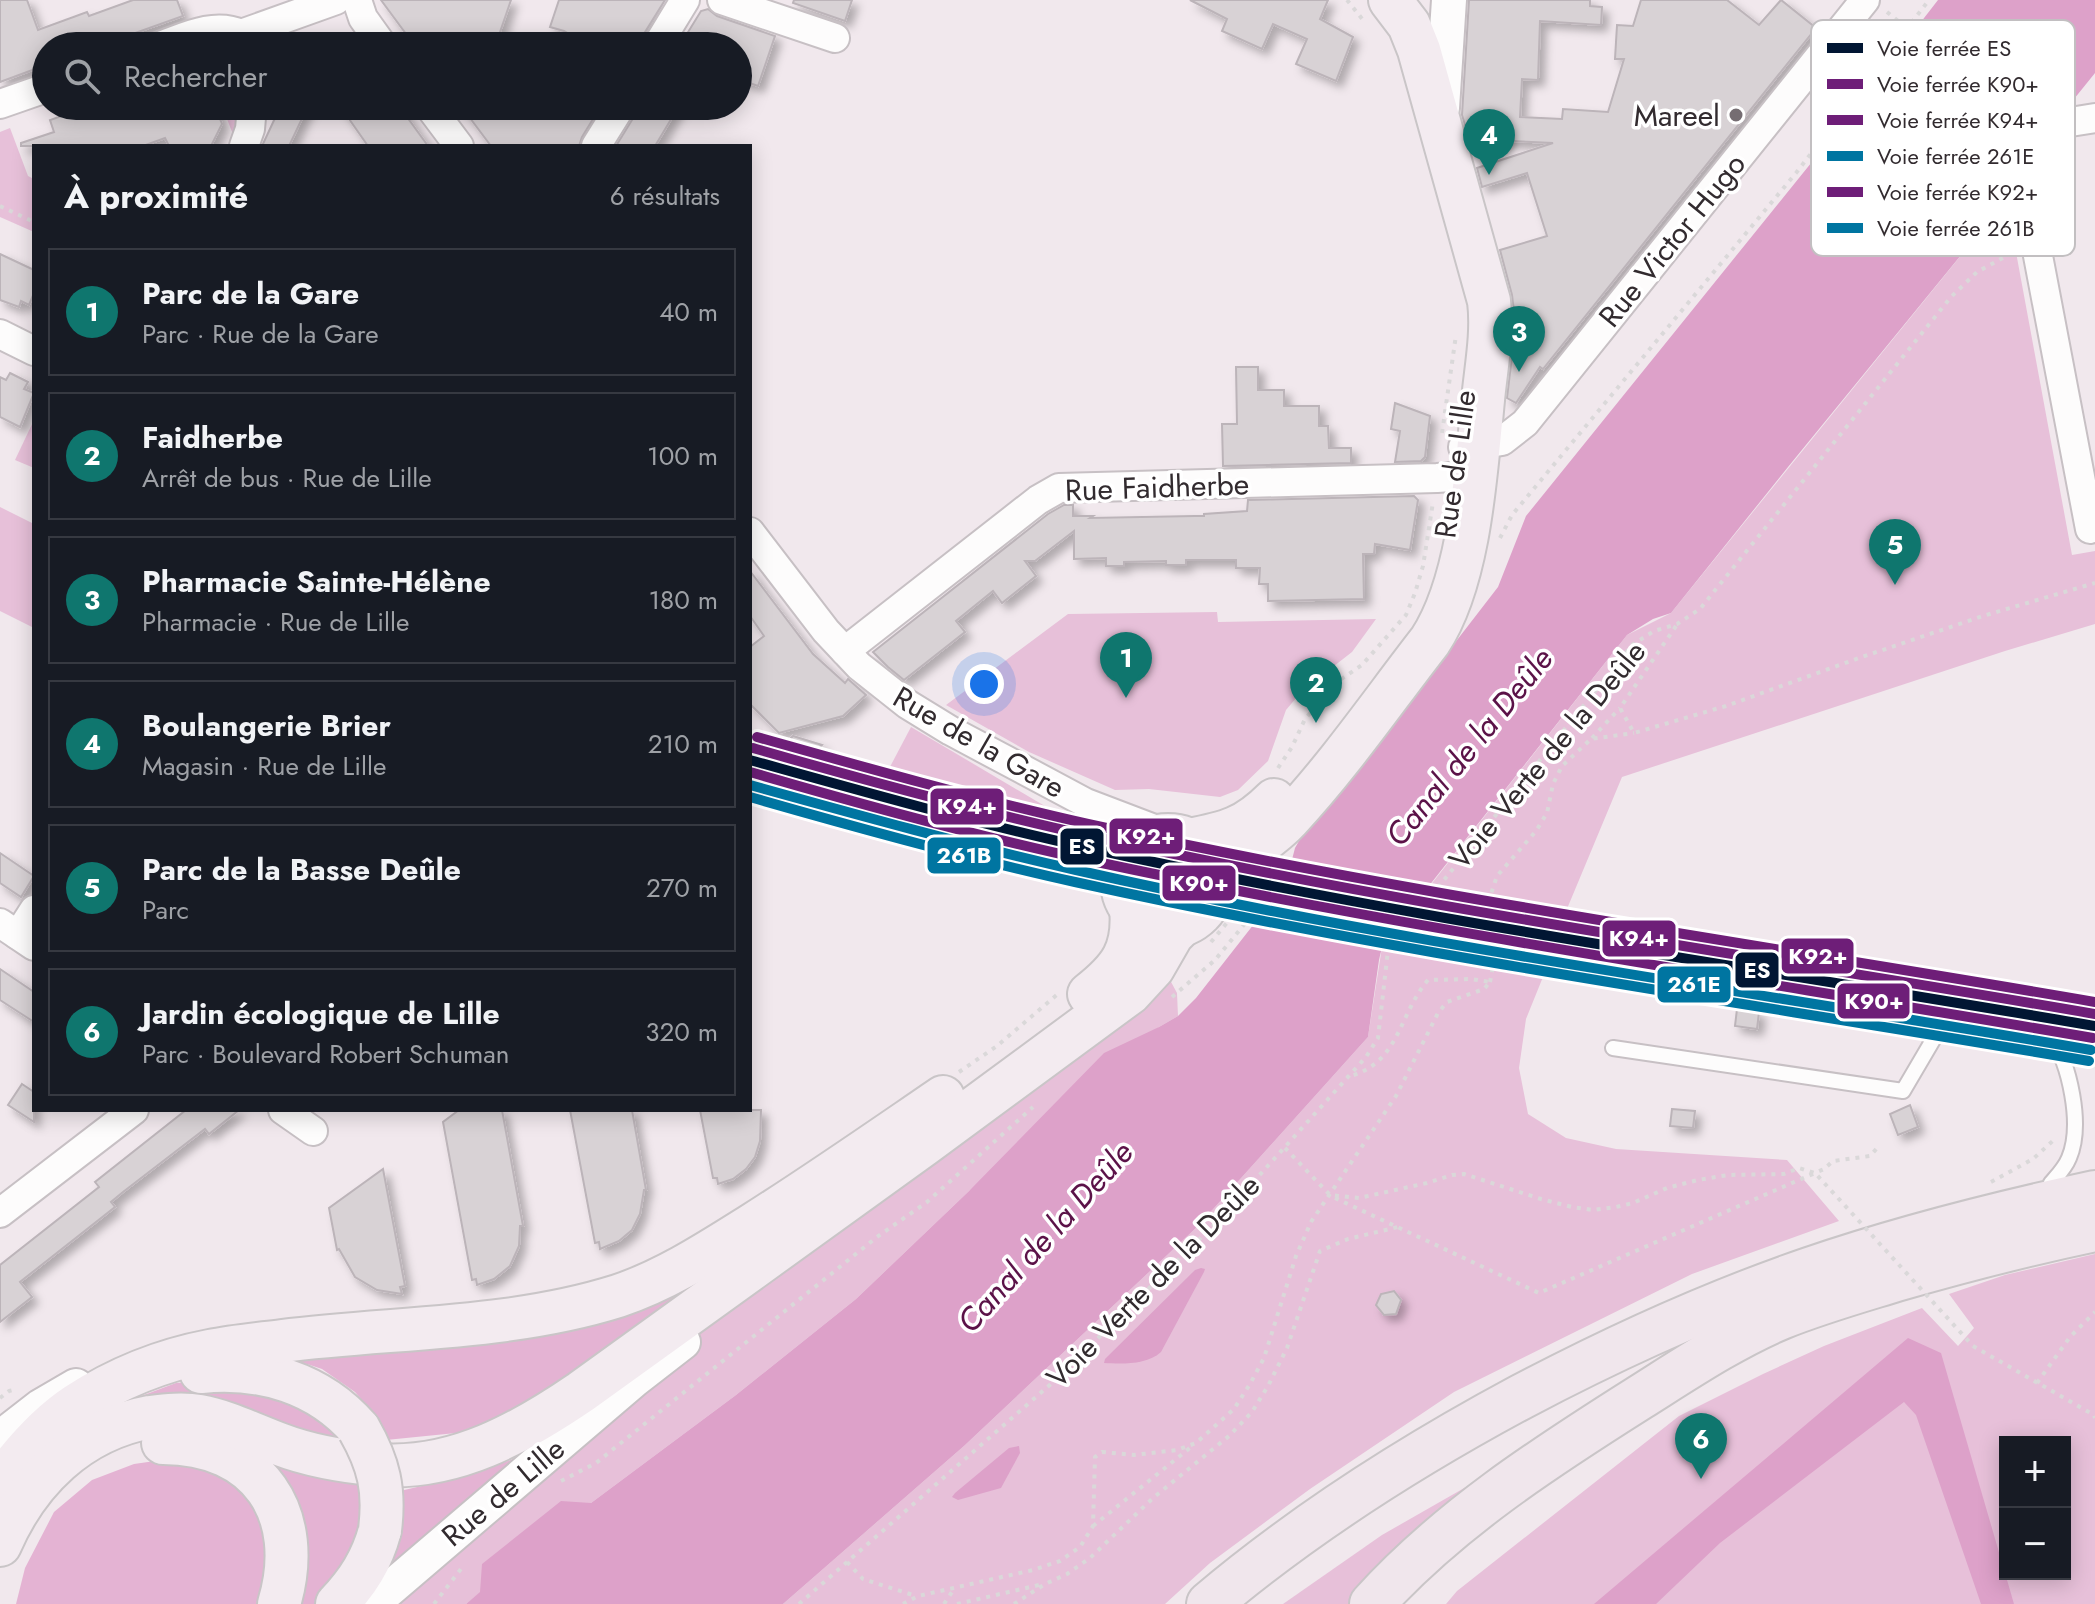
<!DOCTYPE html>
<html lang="fr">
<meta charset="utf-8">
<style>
:root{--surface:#171b24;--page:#242831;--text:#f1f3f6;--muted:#9ea1a6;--line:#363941;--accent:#0f766e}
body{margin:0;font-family:Jost,sans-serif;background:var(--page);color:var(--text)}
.controls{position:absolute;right:24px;bottom:24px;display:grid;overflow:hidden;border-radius:0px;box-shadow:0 4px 20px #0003}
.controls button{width:72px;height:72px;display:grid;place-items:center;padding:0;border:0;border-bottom:2px solid var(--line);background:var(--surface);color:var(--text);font:40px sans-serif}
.you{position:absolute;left:984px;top:684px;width:28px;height:28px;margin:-20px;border:6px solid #fff;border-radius:50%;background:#1a73e8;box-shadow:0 0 0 12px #1a73e833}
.badge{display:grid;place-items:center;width:52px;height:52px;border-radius:50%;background:var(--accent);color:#fff;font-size:26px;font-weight:700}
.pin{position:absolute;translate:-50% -66px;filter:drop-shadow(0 2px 4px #0008)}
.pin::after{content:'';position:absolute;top:42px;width:28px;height:24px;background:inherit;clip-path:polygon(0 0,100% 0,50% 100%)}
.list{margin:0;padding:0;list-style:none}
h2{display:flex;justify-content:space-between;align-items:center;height:104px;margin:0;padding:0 32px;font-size:34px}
h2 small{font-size:26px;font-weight:400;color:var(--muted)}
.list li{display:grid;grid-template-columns:52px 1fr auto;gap:24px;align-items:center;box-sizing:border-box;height:128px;margin:0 16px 16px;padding:0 16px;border:2px solid var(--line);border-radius:0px}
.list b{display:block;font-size:30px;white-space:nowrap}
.list p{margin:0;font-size:26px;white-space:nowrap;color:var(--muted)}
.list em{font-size:26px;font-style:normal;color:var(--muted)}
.icon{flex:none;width:44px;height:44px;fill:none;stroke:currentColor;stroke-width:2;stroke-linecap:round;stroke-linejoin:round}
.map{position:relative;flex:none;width:2095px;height:1604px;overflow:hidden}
.search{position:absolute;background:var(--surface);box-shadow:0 4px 20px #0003;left:32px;top:32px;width:720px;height:88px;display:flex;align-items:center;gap:20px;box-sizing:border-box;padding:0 28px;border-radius:44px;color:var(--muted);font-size:30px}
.panel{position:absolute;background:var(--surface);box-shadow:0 4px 20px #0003;left:32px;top:144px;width:720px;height:968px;border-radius:0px}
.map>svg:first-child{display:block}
.green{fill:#e7c0d9;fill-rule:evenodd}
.forest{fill:#e4b3d3}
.water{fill:#dda1c9}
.building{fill:#d8d2d5;stroke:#bcb4b9;stroke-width:2;filter:url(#shadow)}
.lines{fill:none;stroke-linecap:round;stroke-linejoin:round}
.service-casing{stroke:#c7c0c4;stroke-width:18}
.minor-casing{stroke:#c7c0c4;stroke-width:32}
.tertiary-casing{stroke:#c7c0c4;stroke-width:38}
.primary-casing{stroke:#c9c5c7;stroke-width:46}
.trunk-casing{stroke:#c9c5c7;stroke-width:48}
.path{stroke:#dad8d9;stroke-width:4;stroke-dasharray:4 6;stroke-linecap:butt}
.service{stroke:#fdfcfc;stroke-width:14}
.minor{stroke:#fdfcfc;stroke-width:28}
.tertiary{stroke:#fdfcfc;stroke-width:34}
.primary{stroke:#f3ebf0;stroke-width:42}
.trunk{stroke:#f0e6ec;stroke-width:44}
.primary-bridge-casing{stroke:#c9c5c7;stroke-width:46;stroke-linecap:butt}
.path-bridge{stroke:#dad8d9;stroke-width:4;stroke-dasharray:4 6;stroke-linecap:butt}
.primary-bridge{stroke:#f3ebf0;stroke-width:42}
.rail-1-casing{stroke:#fff;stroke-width:16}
.rail-2-casing{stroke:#fff;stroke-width:16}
.rail-3-casing{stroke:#fff;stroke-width:16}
.rail-4-casing{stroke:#fff;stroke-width:16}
.rail-5-casing{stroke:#fff;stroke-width:16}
.rail-6-casing{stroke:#fff;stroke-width:16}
.rail-1{stroke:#011633;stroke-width:10}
.rail-2{stroke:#6e1e78;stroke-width:10}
.rail-3{stroke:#6e1e78;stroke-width:10}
.rail-4{stroke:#0075a1;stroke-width:10}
.rail-5{stroke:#6e1e78;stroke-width:10}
.rail-6{stroke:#0075a1;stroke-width:10}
.poi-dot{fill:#756d72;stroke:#fff;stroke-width:3}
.labels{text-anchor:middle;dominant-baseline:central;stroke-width:7;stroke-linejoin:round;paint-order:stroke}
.poi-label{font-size:30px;fill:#322b2f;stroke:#fff;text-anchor:end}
.street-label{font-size:30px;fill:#322b2f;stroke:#fff}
.water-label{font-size:32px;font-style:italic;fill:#5b1248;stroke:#fff}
.key{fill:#fff;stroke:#c2bfc1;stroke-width:2}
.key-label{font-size:22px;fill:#322b2f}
.line-badge{stroke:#fff;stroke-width:3}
.badge-label{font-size:22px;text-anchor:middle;font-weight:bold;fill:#fff}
</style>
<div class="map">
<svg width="2095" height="1604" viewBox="0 0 2095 1604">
<defs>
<filter id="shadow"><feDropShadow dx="6" dy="6" stdDeviation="4" flood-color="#0004"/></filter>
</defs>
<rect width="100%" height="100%" fill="#f1e8ed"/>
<g class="green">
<path d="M222,106H238L239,115L234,137Z"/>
<path d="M10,128L28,176L34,179V232L0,217V132Z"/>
<path d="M2008,209L2072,555L2095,551V624L2005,651L1622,777L1564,916L1455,904L1422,896L1627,635L1671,613L1997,211Z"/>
<path d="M34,420V468L15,460Z"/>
<path d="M0,507L34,524V628L0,611Z"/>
<path d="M1217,612L1218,622L1376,619L1352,652L1302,691L1286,710L1268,761L1238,790L1220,797L1149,789L1115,790L1029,752L946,705L1068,614Z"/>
<path d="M911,727L1094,835L882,782Z"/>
<path d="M1382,947L1545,972L1526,1019L1519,1068L1528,1114L1566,1138L1616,1149L1787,1160L1839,1221L1692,1274L1454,1392L1310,1489L1210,1563L1165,1604H783L964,1446L1197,1227L1368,1037Z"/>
<path d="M1160,978L1170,980L1177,993L1178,1016L1159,1027L969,1191L856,1299L736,1395L591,1503L466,1604H372L634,1380Z"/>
<path d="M2095,1254V1604H1446L1457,1591L1679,1416L1763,1374L1824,1346L1922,1308L1958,1346L1974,1328L1949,1294L2005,1275ZM2005,1442H2065V1574H2005Z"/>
<path d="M1522,1455L1356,1604H1283L1382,1535Z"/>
</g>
<g class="forest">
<path d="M699,1283L588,1364L507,1415L456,1433L386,1440L376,1416L355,1392L322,1369L307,1364L241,1357L606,1320Z"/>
<path d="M228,1379L282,1390L352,1443L165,1399L136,1398L176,1383Z"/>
<path d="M541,1449L363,1599L400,1491L469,1475Z"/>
<path d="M176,1458C188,1462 201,1464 213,1468C270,1492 273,1552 256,1604H16L25,1568L54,1512L92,1480L134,1464Z"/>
<path d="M276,1462L336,1481L368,1480L359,1556L318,1604H295L261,1465Z"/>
</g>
<g class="water">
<path d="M1938,0H2095V73L2074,99L2056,102L2040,109L2012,153L1997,211L1788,467L1671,613L1653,619L1627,635L1387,939L1382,947L1379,960L1368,1037L1197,1227L964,1446L783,1604H466L480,1592L482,1564L561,1501L591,1503L736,1395L856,1299L969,1191L1104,1053L1159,1027L1178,1016L1196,998L1261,915L1288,875L1295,848L1304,832L1359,767L1498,587L1526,516L1824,147Z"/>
<path d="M1201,1268L1205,1269L1204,1272L1161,1352C1147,1365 1122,1364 1104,1363L1105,1359L1195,1270Z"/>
<path d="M1908,1338L1941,1353L2014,1604H1981L1916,1415L1904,1402L1720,1543L1656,1604H1594Z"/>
<path d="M1019,1446L1020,1453L1001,1488L958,1500L952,1497L955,1493L1009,1448Z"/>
</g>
<g class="building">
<path d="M0,0H27L38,30L87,12L89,16L133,0H177L183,16L99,46H46V65L0,82Z"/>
<path d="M381,0H511L500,32L510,46H415Z"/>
<path d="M559,0H665L642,37L640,46H589L564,31L550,27Z"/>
<path d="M794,0H852L845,21L793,3Z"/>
<path d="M1190,0H1328L1320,19L1353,37L1336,81L1296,64L1307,39L1273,24L1262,49L1222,31L1227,19Z"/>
<path d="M1469,0H1590V6L1602,7L1601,25L1540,21L1538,80L1522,79L1520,117L1562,119L1563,109L1608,112L1624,59H1615L1617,25L1633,26L1641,0H1727L1759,25L1781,0L1816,28L1543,369L1540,367L1516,403L1507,398L1514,340V311L1512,295L1500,250L1547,236L1527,173L1482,187L1477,168L1553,143L1470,139V126L1465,125L1462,115Z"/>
<path d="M708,9L717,16L775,36L758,86L738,79V46H677L681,39L682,42L701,11Z"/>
<path d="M68,106H215L222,124L211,146H169L165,138L143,146H21V143L54,132L50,120L70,113Z"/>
<path d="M274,106H308L289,146H262L276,116Z"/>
<path d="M340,106H399L428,146H368Z"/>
<path d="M461,106H601L582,137L579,146H491Z"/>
<path d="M638,106H679L655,146H616L635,115Z"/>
<path d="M0,254L34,270V293L29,305L21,301L19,307L0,300Z"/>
<path d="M1236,367H1258V390H1284V406H1319V426H1328L1329,448H1351V463L1223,466L1222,424H1237Z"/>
<path d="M10,373L28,382L24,389L34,393L20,427L0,417V377L6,380Z"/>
<path d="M1395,403L1430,416L1425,457L1421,461L1395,462L1400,431L1391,429Z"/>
<path d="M1414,496L1418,500L1410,550L1375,544L1374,554H1363L1364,599L1268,601V584H1259L1260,568H1236V560H1186V565H1166V561L1124,562V566H1106V558L1074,559V531L1035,561H1025L1036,576L1002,603L993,591L956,621L965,632L904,680L888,667L873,652L1048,514L1064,505H1073V516H1093L1090,518L1195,516H1204V514L1247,511L1248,500Z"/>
<path d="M750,571L813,654L845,683L848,679L866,695L843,716L779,733L750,704V647L764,636L750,616Z"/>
<path d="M793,736L822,745L805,760L779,750Z"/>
<path d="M0,853L34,876L21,897L0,883Z"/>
<path d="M0,969L34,992V1022L0,1000Z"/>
<path d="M1737,1009L1759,1012L1757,1029L1735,1026Z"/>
<path d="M22,1084L34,1092V1122L8,1105Z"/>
<path d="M1910,1105L1918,1127L1898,1135L1890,1114Z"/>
<path d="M1672,1109L1695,1111L1693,1128L1670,1126Z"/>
<path d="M186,1110H239L209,1134L205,1129L123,1192L111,1202L115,1207L20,1282L32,1297L0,1322V1265L99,1187L95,1182Z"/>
<path d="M459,1110H502L523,1226H520L519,1246L510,1266L494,1279L477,1285L476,1279L472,1280L443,1122Z"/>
<path d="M570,1110H632L646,1190H644L640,1214L632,1230L619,1241L600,1249L599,1242L595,1243Z"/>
<path d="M700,1110H761L760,1141L755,1157L746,1169L733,1179L718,1184L717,1178H713Z"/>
<path d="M383,1169L405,1286L400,1287L402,1294L377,1290L355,1277L339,1249L337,1250L329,1208Z"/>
<path d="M1394,1291L1401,1300L1396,1314L1384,1315L1376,1305L1381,1294Z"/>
</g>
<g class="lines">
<defs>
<g id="service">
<path d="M1613,1048L1903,1091L1940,1028L1942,1020C1980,1001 1988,1004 2028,1012"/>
<path d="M2051,1183C2058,1175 2065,1168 2069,1158C2083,1125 2070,1064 2050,1035C2045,1027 2036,1020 2028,1012L2068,1025L2095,1057"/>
</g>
<g id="minor">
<path d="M357,0L363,18L383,46"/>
<path d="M722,0L835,38"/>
<path d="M160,46C185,37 214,22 241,34L336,0"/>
<path d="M657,46L685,0"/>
<path d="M0,104L46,88"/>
<path d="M429,106L459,146"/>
<path d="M244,146L250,129L252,106"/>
<path d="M596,146L621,106"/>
<path d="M0,334L34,351"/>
<path d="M1463,447L1502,441L1525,423L1865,0"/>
<path d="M2090,529L2035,240L2025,184V164L2033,147L2064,123L2095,118"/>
<path d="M750,532L826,631L859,666L907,704L951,731L1086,803L1170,835"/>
<path d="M845,651L1038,500L1059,488L1437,478L1475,475"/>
<path d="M1093,809L1115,830L1130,855"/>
<path d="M0,923L34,946"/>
<path d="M18,935L34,910"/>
<path d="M283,1110L313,1131"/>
<path d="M0,1213L134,1110"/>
</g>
<g id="tertiary">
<path d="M1442,108L1449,0"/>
<path d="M0,1438L40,1407L76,1386"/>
<path d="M372,1604L634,1380L683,1342"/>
</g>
<g id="primary">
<circle cx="1168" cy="881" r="46"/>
<path d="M1189,840C1227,833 1246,828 1274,800"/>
<path d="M1214,881C1236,857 1267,843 1289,819C1341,763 1384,700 1430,641C1470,580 1476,472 1483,400C1486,368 1493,334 1489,301L1419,50L1409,25L1390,0"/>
<path d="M1089,994C1121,969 1135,950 1131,907"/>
<path d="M201,1372C262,1366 319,1383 359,1429"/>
<path d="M163,1443C259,1443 306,1514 279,1604"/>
<path d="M0,1483C21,1454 46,1425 76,1405C116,1379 163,1360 210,1351C234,1346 258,1344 282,1341C394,1327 510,1330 618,1296C666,1280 709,1252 752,1225C817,1184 880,1140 943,1097"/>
<path d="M0,1545C28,1480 79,1430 150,1417C166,1415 183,1413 199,1416C227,1421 252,1434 279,1444C310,1456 347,1462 380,1465C455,1470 521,1433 581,1392L925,1144L1130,993L1153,968L1172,935L1183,924"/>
<path d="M337,1604C358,1582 372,1560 380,1530"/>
</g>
<g id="trunk">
<path d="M1209,1604C1305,1523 1411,1456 1521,1397C1614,1348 1710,1304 1809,1270C1902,1238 1998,1214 2095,1193"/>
<path d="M1372,1604C1448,1520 1544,1458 1639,1398C1685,1369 1731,1338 1781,1317C1818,1302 1857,1291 1896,1279C1962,1260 2028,1243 2095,1229"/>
</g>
</defs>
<use href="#service" class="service-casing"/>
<use href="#minor" class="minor-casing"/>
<use href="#tertiary" class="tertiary-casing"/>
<use href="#primary" class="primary-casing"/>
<use href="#trunk" class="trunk-casing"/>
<g class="path">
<path d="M1347,0L1363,20"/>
<path d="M1887,12L1908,29"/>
<path d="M0,206L34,222"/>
<path d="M1442,433L1456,335"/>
<path d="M1500,538L1512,515L1796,173L1929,0"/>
<path d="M1676,626L1620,708L1634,733L1726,706L1859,658L1983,616L2095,583"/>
<path d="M1592,738L1620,708"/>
<path d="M1278,768L1292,747L1305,719L1337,682L1362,665L1406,615L1415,593L1423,566L1433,502"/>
<path d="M1211,942L1240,907"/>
<path d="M1490,982L1492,972L1490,897L1497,876L1536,831L1547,813L1553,784L1562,766L1591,739L1634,733"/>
<path d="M1172,997L1215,960L1252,915L1253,893"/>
<path d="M959,1072L997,1046L1059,993"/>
<path d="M1285,1148L1330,1195L1359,1198L1427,1183L1452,1175L1464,1174L1541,1199L1572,1207L1593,1210L1616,1207L1633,1203L1667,1188L1698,1180L1728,1175L1784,1174L1799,1168L1815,1173L1824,1169L1833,1161L1870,1156L1878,1147"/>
<path d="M1991,1182L2033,1159L2056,1138"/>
<path d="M1335,1198L1539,1293L1815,1173L1838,1198"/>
<path d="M1973,1346L2094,1415L2095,1418"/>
<path d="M2037,1383L2070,1337L2095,1312"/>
<path d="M0,1398L9,1391L17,1389"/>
<path d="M561,1481L596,1463L877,1237L927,1202L1033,1107"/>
<path d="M1093,1526L1191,1447"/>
<path d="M847,1562L863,1579L916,1596"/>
<path d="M434,1604L464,1565"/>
<path d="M799,1604L1052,1383L1220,1219L1366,1057L1378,1038L1388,950L1632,645L1654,631L1677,624L1700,609L1951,297L1977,272L2012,253"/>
<path d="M903,1604L918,1596L1033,1570L1060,1561L1080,1547L1093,1526L1095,1457L1102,1452L1134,1455L1177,1450L1196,1443L1234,1409L1250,1384L1264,1358L1296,1256L1311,1222L1396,1096L1438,1013L1447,1002L1484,989L1490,982L1471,979L1428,980C1398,1015 1400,1064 1347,1077"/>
<path d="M944,1604L954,1589"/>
<path d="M957,1604L1039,1585"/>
<path d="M1014,1604L1045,1584L1067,1574L1090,1558L1153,1498L1229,1436L1252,1412L1268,1386L1287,1348L1320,1251L1348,1239L1398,1227"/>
</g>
<use href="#service" class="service"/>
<use href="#minor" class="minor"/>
<use href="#tertiary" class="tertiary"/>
<use href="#primary" class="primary"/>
<use href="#trunk" class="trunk"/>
<defs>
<path id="primary-bridge" d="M359,1429C379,1464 385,1490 380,1530"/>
</defs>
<use href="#primary-bridge" class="primary-bridge-casing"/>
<path class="path-bridge" d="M1838,1198L1973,1346"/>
<use href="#primary-bridge" class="primary-bridge"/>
<defs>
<path id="rail-1" d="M750,760C861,791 971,822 1084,847C1418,921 1758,968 2095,1026"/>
<path id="rail-2" d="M750,772C860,804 971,835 1083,859C1417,931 1756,980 2093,1038"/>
<path id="rail-3" d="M753,748C864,780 974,810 1086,835C1419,909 1759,956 2095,1014"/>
<path id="rail-4" d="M750,785C858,815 966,845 1076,870C1411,946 1753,991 2091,1050"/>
<path id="rail-5" d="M757,737C867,768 977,799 1088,824C1421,897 1759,944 2095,1002"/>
<path id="rail-6" d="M750,797C858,828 966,858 1075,882C1410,956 1751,1003 2089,1061"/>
</defs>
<use href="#rail-1" class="rail-1-casing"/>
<use href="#rail-2" class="rail-2-casing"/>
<use href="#rail-3" class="rail-3-casing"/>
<use href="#rail-4" class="rail-4-casing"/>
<use href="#rail-5" class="rail-5-casing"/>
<use href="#rail-6" class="rail-6-casing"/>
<use href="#rail-1" class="rail-1"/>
<use href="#rail-2" class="rail-2"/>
<use href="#rail-3" class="rail-3"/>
<use href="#rail-4" class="rail-4"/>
<use href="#rail-5" class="rail-5"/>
<use href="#rail-6" class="rail-6"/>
</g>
<circle class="poi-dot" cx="1736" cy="115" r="8"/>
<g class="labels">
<g class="poi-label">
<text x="1720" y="115">Mareel</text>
</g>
<g class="street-label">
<text transform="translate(1672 240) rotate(-51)">Rue Victor Hugo</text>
<text transform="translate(1455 464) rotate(-82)">Rue de Lille</text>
<text transform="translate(1157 487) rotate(-2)">Rue Faidherbe</text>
<text transform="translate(979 742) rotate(30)">Rue de la Gare</text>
<text transform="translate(1547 755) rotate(-50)">Voie Verte de la Deûle</text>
<text transform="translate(1153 1281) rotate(-45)">Voie Verte de la Deûle</text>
<text transform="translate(503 1492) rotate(-40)">Rue de Lille</text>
</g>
<g class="water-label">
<text transform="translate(1469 747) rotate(-51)">Canal de la Deûle</text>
<text transform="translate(1045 1237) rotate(-48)">Canal de la Deûle</text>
</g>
</g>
<rect x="1811" y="20" width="264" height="236" rx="12" class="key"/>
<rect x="1827" y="43" width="36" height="10" fill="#011633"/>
<rect x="1827" y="79" width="36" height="10" fill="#6e1e78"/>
<rect x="1827" y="115" width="36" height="10" fill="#6e1e78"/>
<rect x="1827" y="151" width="36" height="10" fill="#0075a1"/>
<rect x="1827" y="187" width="36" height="10" fill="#6e1e78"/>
<rect x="1827" y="223" width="36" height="10" fill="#0075a1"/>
<g class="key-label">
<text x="1877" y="56">Voie ferrée ES</text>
<text x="1877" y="92">Voie ferrée K90+</text>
<text x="1877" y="128">Voie ferrée K94+</text>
<text x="1877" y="164">Voie ferrée 261E</text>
<text x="1877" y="200">Voie ferrée K92+</text>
<text x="1877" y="236">Voie ferrée 261B</text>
</g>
<g class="line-badge">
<rect x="929" y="787" width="76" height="39" rx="8" fill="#6e1e78"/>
<rect x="1108" y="817" width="76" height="38" rx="8" fill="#6e1e78"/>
<rect x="1059" y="827" width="46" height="39" rx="8" fill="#011633"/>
<rect x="926" y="836" width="76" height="39" rx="8" fill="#0075a1"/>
<rect x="1161" y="864" width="76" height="38" rx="8" fill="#6e1e78"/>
<rect x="1601" y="919" width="76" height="39" rx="8" fill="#6e1e78"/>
<rect x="1780" y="937" width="75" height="38" rx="8" fill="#6e1e78"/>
<rect x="1734" y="951" width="46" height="38" rx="8" fill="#011633"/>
<rect x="1656" y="965" width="76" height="39" rx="8" fill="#0075a1"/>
<rect x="1836" y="982" width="75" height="38" rx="8" fill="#6e1e78"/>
</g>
<g class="badge-label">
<text x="967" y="814">K94+</text>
<text x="1146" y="844">K92+</text>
<text x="1082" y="854">ES</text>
<text x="964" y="863">261B</text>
<text x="1199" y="891">K90+</text>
<text x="1639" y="946">K94+</text>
<text x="1818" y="964">K92+</text>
<text x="1757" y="978">ES</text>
<text x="1694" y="992">261E</text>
<text x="1874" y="1009">K90+</text>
</g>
</svg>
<div class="controls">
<button>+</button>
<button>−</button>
</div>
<div class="you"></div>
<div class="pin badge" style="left:1126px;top:698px">1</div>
<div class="pin badge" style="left:1316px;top:723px">2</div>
<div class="pin badge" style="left:1519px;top:372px">3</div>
<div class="pin badge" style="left:1489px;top:175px">4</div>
<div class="pin badge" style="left:1895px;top:585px">5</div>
<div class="pin badge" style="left:1701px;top:1479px">6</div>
<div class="search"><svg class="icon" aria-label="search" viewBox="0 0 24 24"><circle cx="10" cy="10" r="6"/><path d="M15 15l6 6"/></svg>Rechercher</div>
<section class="panel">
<h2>À proximité<small>6 résultats</small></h2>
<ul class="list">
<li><span class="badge">1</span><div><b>Parc de la Gare</b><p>Parc · Rue de la Gare</p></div><em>40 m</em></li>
<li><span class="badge">2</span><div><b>Faidherbe</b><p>Arrêt de bus · Rue de Lille</p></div><em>100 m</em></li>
<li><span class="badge">3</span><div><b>Pharmacie Sainte-Hélène</b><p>Pharmacie · Rue de Lille</p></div><em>180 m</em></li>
<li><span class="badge">4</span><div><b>Boulangerie Brier</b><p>Magasin · Rue de Lille</p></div><em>210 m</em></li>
<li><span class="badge">5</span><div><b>Parc de la Basse Deûle</b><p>Parc</p></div><em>270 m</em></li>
<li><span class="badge">6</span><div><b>Jardin écologique de Lille</b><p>Parc · Boulevard Robert Schuman</p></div><em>320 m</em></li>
</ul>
</section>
</div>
